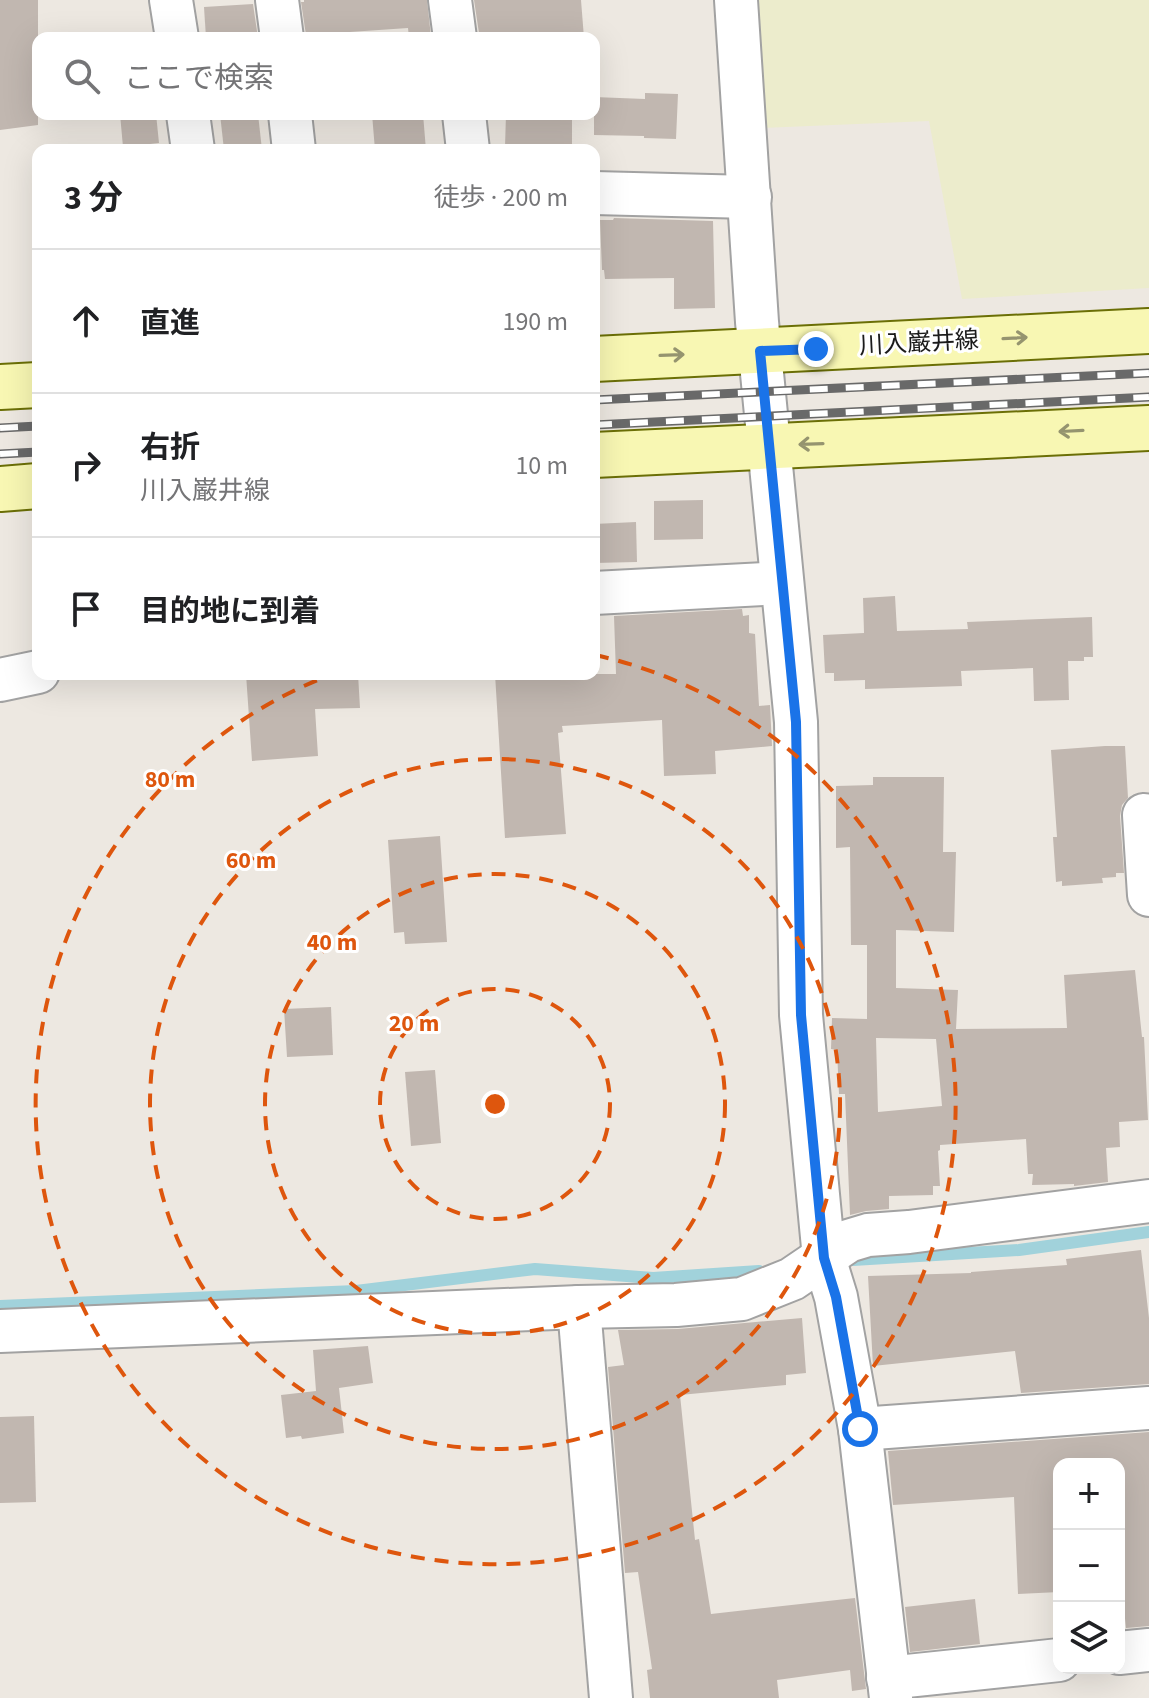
<!DOCTYPE html>
<html lang="ja">
<meta charset="utf-8">
<style>
:root{--surface:#fff;--page:#f2f2f2;--text:#202124;--muted:#757577;--line:#e0e0e0}
body{margin:0;font-family:"Source Sans 3","Noto Sans JP",sans-serif;background:var(--page);color:var(--text)}
.controls{position:absolute;right:24px;bottom:24px;display:grid;overflow:hidden;border-radius:16px;box-shadow:0 8px 32px #0002}
.controls button{width:72px;height:72px;display:grid;place-items:center;padding:0;border:0;border-bottom:2px solid var(--line);background:var(--surface);color:var(--text);font:40px sans-serif}
.stop{position:absolute;width:24px;height:24px;margin:-18px;border:6px solid #1a73e8;border-radius:50%;background:#fff}
.stop.end{background:#1a73e8;border-color:#fff;box-shadow:0 2px 8px #0008}
.list{margin:0;padding:0;list-style:none}
h2{display:flex;justify-content:space-between;align-items:center;height:104px;margin:0;padding:0 32px;font-size:34px}
h2 small{font-size:26px;font-weight:400;color:var(--muted)}
.list li{display:grid;grid-template-columns:52px 1fr auto;gap:24px;align-items:center;box-sizing:border-box;height:144px;padding:0 32px;border-top:2px solid var(--line)}
.list b{display:block;font-size:30px;white-space:nowrap}
.list p{margin:0;font-size:26px;white-space:nowrap;color:var(--muted)}
.list em{font-size:26px;font-style:normal;color:var(--muted)}
.icon{flex:none;width:44px;height:44px;fill:none;stroke:currentColor;stroke-width:2;stroke-linecap:round;stroke-linejoin:round}
.map{position:relative;flex:none;width:1149px;height:1698px;overflow:hidden}
.search{position:absolute;background:var(--surface);box-shadow:0 8px 32px #0002;left:32px;top:32px;width:568px;height:88px;display:flex;align-items:center;gap:20px;box-sizing:border-box;padding:0 28px;border-radius:16px;color:var(--muted);font-size:30px}
.panel{position:absolute;background:var(--surface);box-shadow:0 8px 32px #0002;left:32px;top:144px;width:568px;height:536px;border-radius:16px}
.map>svg:first-child{display:block}
.farmland{fill:#ececcc}
.lines{fill:none;stroke-linecap:round;stroke-linejoin:round}
.stream{stroke:#a1d2db;stroke-width:12}
.building{fill:#c1b7b0;fill-rule:evenodd}
.street-casing{stroke:#a2a2a2;stroke-width:46}
.secondary-casing{stroke:#6b6f06;stroke-width:48}
.street{stroke:#fff;stroke-width:42}
.secondary{stroke:#f8f7b3;stroke-width:44}
.rail-casing{stroke:#696969;stroke-width:9}
.rail{stroke:#fff;stroke-width:6;stroke-dasharray:18;stroke-linecap:butt}
.oneway{stroke:#95946f}
.route{stroke:#1a73e8;stroke-width:10}
.ring{fill:none;stroke:#de560d;stroke-width:4;stroke-dasharray:14 10}
.labels{text-anchor:middle;dominant-baseline:central;stroke-width:6;stroke-linejoin:round;paint-order:stroke}
.street-label{font-size:24px;fill:#1b1b1b;stroke:#fff}
.centre{fill:#de560d;stroke:#fff;stroke-width:4}
.ring-label{font-size:24px;text-anchor:middle;font-weight:bold;fill:#de560d;stroke:#fff;stroke-width:6;stroke-linejoin:round;paint-order:stroke}
</style>
<div class="map">
<svg width="1149" height="1698" viewBox="0 0 1149 1698">
<rect width="100%" height="100%" fill="#ede8e1"/>
<path class="farmland" d="M754,0H1149V288L962,299L929,121L762,128Z"/>
<g class="lines">
<g class="stream">
<path d="M853,1260L1019,1250L1149,1232"/>
<path d="M0,1306L356,1291L535,1269L653,1278L759,1271"/>
</g>
</g>
<g class="building">
<path d="M0,0H38V125L0,130Z"/>
<path d="M304,0H427L431,37L409,38L408,28L306,35L301,2H304Z"/>
<path d="M474,0H581L584,38H485L484,32L479,33Z"/>
<path d="M253,4L258,38H206L204,7Z"/>
<path d="M645,93L678,94L676,139L644,138V136L594,135V97L645,99Z"/>
<path d="M120,114H156L159,143L123,147Z"/>
<path d="M220,114H258L262,150H224Z"/>
<path d="M372,114H423L426,150H375Z"/>
<path d="M506,114H572V150H517V147H505Z"/>
<path d="M614,218L713,221L715,308L674,309V278L605,279L604,270H602L600,220H613Z"/>
<path d="M703,500V539L654,540V501Z"/>
<path d="M636,522L637,562L594,563V524Z"/>
<path d="M895,596L897,631L968,629L967,622L1092,617L1093,657H1084V661H1068L1069,700L1034,701L1033,668L961,671L962,686L865,689V680L834,681V673H825L823,635L864,633L863,598Z"/>
<path d="M742,609L743,616L749,615V633L755,634L759,706L770,705L772,746L715,751L716,774L664,776L662,720L562,726L563,732L558,733L566,834L505,838L495,674H616L614,616Z"/>
<path d="M246,674H358L360,708L315,709L318,756L252,761Z"/>
<path d="M1105,746H1125L1128,798L1122,805L1120,816L1124,873H1116V877L1102,878L1103,883L1062,886V881L1056,882L1053,837H1057L1051,750Z"/>
<path d="M873,777H944L943,852H956L954,932L896,930V988L958,990L956,1029L1067,1028L1064,975L1135,970L1142,1037H1144L1148,1120L1119,1122L1120,1147L1106,1148L1108,1182L1074,1186V1184L1032,1185L1033,1174H1028L1026,1139L940,1145V1150L938,1151L940,1186H933V1195L889,1196V1209L866,1211L850,1215L845,1094H839L837,1050L831,1049L832,1018L867,1019V945H851L850,847L836,848V786L873,785ZM876,1038L936,1039L942,1106L878,1112Z"/>
<path d="M440,836L447,942L405,944L404,932L394,933L388,840Z"/>
<path d="M331,1007L333,1055L287,1057L284,1009Z"/>
<path d="M435,1070L441,1143L411,1146L405,1072Z"/>
<path d="M1141,1250L1149,1318V1384L1021,1393L1015,1351L873,1366L868,1276L971,1273V1272L1067,1265L1066,1259Z"/>
<path d="M802,1318L806,1373L786,1375V1385L680,1395L695,1540L699,1539L711,1614L855,1598L866,1689L852,1691L850,1670L777,1680L779,1698H650L647,1670L652,1669L638,1572L625,1573L608,1367L624,1365L618,1330L678,1329Z"/>
<path d="M368,1346L373,1383L339,1388L344,1433L302,1439L301,1436L286,1438L281,1395L316,1391L313,1350Z"/>
<path d="M34,1416L36,1502L0,1503V1417Z"/>
<path d="M1149,1432V1626L1126,1628L1119,1562V1464H1059V1592L1018,1594L1014,1497L893,1505L888,1451Z"/>
<path d="M975,1599L980,1644L910,1652L905,1607Z"/>
</g>
<g class="lines">
<defs>
<g id="street">
<path d="M171,0L177,38"/>
<path d="M277,0L282,38"/>
<path d="M450,0L455,38"/>
<path d="M736,0L757,322L796,722L801,1015L824,1258L836,1297L860,1429L891,1698"/>
<path d="M188,114L193,150"/>
<path d="M290,114L294,150"/>
<path d="M464,114L468,150"/>
<path d="M594,193L750,197"/>
<path d="M594,593L781,583"/>
<path d="M0,680L38,672"/>
<path d="M1144,815L1149,895"/>
<path d="M579,1307L611,1698"/>
<path d="M0,1331L579,1307L676,1305L742,1299L792,1279L848,1241L868,1235L909,1232L1149,1201"/>
<path d="M860,1429L1149,1408"/>
<path d="M1119,1653L1149,1650"/>
<path d="M888,1678L1059,1660"/>
</g>
<g id="secondary">
<path d="M594,359L1149,331"/>
<path d="M0,387L38,385"/>
<path d="M594,455L1149,428"/>
<path d="M0,489L38,486"/>
</g>
</defs>
<use href="#street" class="street-casing"/>
<use href="#secondary" class="secondary-casing"/>
<use href="#street" class="street"/>
<use href="#secondary" class="secondary"/>
<defs>
<g id="rail">
<path d="M594,400L1149,373"/>
<path d="M594,425L1149,397"/>
<path d="M0,428L38,426"/>
<path d="M0,454L38,452"/>
</g>
</defs>
<use href="#rail" class="rail-casing"/>
<use href="#rail" class="rail"/>
</g>
<defs><path id="oneway-shaft" d="M-6 0H5M1.5-3L5.5 0L1.5 3" fill="none" stroke-width="1.6" stroke-linecap="round" stroke-linejoin="round" transform="scale(2)"/></defs>
<g class="oneway">
<use href="#oneway-shaft" transform="translate(1015 338) rotate(-3)"/>
<use href="#oneway-shaft" transform="translate(672 355) rotate(-2)"/>
<use href="#oneway-shaft" transform="translate(1071 431) rotate(177)"/>
<use href="#oneway-shaft" transform="translate(811 444) rotate(178)"/>
</g>
<g class="lines">
<path class="route" d="M816,349L760,351L796,722L801,1015L824,1258L836,1297L860,1429"/>
</g>
<g class="ring">
<circle cx="495" cy="1104" r="115"/>
<circle cx="495" cy="1104" r="230"/>
<circle cx="495" cy="1104" r="345"/>
<path d="M595 655A460 460 0 1 1 330 675"/>
</g>
<g class="labels">
<g class="street-label">
<text transform="translate(919 343) rotate(-3)">川入巌井線</text>
</g>
</g>
<circle cx="495" cy="1104" r="12" class="centre"/>
<g class="ring-label">
<text x="170" y="787">80 m</text>
<text x="251" y="868">60 m</text>
<text x="332" y="950">40 m</text>
<text x="414" y="1031">20 m</text>
</g>
</svg>
<div class="controls">
<button>+</button>
<button>−</button>
<button><svg class="icon" aria-label="layers" viewBox="0 0 24 24"><path d="M12 4l9 5-9 5-9-5zM3 14l9 5 9-5"/></svg></button>
</div>
<div class="stop" style="left:860px;top:1429px"></div>
<div class="stop end" style="left:816px;top:349px"></div>
<div class="search"><svg class="icon" aria-label="search" viewBox="0 0 24 24"><circle cx="10" cy="10" r="6"/><path d="M15 15l6 6"/></svg>ここで検索</div>
<section class="panel">
<h2>3 分<small>徒歩 · 200 m</small></h2>
<ul class="list">
<li><svg class="icon" aria-label="ahead" viewBox="0 0 24 24"><path d="M12 20V5M6 11l6-6 6 6"/></svg><div><b>直進</b></div><em>190 m</em></li>
<li><svg class="icon" aria-label="right" viewBox="0 0 24 24"><path d="M7 20v-9h11M14 6l5 5-5 5"/></svg><div><b>右折</b><p>川入巌井線</p></div><em>10 m</em></li>
<li><svg class="icon" aria-label="arrive" viewBox="0 0 24 24"><path d="M6 21V4h12l-3 4 3 4H6"/></svg><div><b>目的地に到着</b></div></li>
</ul>
</section>
</div>
